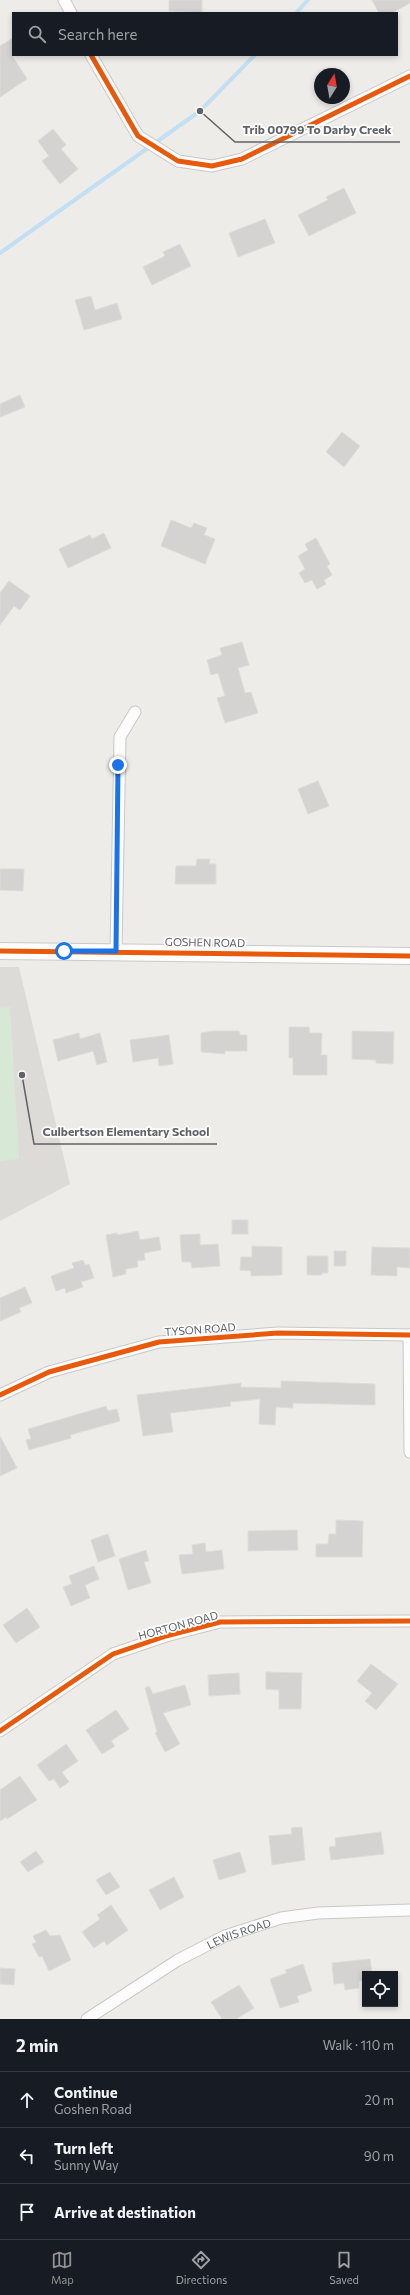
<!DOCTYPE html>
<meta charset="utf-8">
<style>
:root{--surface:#171b24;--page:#20242c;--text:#f1f3f6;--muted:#9ea1a6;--line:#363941;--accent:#919294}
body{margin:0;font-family:Commissioner,sans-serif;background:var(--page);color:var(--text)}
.controls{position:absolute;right:12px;bottom:12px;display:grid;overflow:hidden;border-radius:0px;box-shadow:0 2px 6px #0003}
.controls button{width:36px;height:36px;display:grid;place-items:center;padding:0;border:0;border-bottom:1px solid var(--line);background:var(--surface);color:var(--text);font:20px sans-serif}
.compass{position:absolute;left:314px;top:68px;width:36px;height:36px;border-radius:50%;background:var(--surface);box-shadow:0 2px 6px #0003;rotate:11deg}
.stop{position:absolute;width:12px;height:12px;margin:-9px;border:3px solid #1a73e8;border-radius:50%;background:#fff}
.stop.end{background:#1a73e8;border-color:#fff;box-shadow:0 1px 4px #0008}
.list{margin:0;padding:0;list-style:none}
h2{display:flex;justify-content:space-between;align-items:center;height:52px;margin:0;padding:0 16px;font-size:17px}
h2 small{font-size:13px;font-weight:400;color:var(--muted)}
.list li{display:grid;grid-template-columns:26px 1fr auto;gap:12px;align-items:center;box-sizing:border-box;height:56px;padding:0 16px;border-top:1px solid var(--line)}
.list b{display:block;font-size:15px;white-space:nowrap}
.list p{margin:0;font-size:13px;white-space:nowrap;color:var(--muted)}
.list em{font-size:13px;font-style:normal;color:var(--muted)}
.icon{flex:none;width:22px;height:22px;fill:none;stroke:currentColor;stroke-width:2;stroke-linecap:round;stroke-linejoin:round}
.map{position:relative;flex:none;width:410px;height:2019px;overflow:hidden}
.search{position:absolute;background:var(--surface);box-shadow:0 2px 6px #0003;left:12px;right:12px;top:12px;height:44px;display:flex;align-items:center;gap:10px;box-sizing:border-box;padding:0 14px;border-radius:0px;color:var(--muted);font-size:15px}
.sheet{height:220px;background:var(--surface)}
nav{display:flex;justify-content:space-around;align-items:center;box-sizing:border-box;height:56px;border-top:1px solid var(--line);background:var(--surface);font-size:11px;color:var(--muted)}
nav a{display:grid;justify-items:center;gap:2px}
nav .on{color:var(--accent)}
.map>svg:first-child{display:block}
.education{fill:#dddbd8}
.green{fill:#d8e8d6}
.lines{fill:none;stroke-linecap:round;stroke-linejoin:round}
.stream{stroke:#c2dff3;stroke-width:4}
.building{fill:#d4d3d2;stroke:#dcdcd8}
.street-casing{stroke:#c8c8c8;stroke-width:13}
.secondary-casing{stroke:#cacaca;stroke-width:18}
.street{stroke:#fcfcfc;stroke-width:11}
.secondary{stroke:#fcfcfc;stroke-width:16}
.cycleway-casing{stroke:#fff;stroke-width:8}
.cycleway{stroke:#e8590c;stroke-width:5}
.route{stroke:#1a73e8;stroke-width:5}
.labels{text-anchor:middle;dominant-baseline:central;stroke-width:3.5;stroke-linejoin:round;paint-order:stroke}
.street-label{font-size:11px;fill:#5f6266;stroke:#fff}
.leader{fill:none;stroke:#5f6266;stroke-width:1.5}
.callout-dot{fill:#5f6266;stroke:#fff;stroke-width:1.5}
.callout-label{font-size:12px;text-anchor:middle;font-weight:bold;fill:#5f6266;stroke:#fff;stroke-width:3.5;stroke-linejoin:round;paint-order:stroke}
</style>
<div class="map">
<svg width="410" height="2019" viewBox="0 0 410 2019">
<rect width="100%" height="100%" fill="#edece9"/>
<path class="education" d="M0,967H19L70,1184L0,1221Z"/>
<path class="green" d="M10,1007L19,1159L0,1161V1008Z"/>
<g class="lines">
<g class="stream">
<path d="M296,13L308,0"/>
<path d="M0,253L200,111L255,55"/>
</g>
</g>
<g class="building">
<path d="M169,0H202V13L169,11Z"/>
<path d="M372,0H410V3L392,13H379Z"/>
<path d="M13,38V57L27,79L0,97V46Z"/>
<path d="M53,129L66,145L61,149L78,169L60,184L42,161L49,156L38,141Z"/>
<path d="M344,188L356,213L309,236L298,215L328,200L326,197Z"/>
<path d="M265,219L275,243L238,257L229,233Z"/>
<path d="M180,244L191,266L152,285L143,267L165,256L163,252Z"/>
<path d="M91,296L95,310L117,303L122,319L84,330L75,300Z"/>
<path d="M20,395L25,407L0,417V404Z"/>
<path d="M342,432L360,446L344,467L326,452Z"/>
<path d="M171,520L191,528L194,523L207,528L204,535L215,539L205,564L161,546Z"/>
<path d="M104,533L111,548L68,568L59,549L90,535L92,539Z"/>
<path d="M316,538L330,564L327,566L332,575L324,580L326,584L317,589L312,580L305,583L299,573L305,569L298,556L308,550L305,544Z"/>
<path d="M9,581L30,596L20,610L14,606L0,625V593Z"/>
<path d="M242,642L249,665L238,668L245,693L251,692L258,713L225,723L217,698L225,696L218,673L211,675L207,660L222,655L220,648Z"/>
<path d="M318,781L329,806L308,814L298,789Z"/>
<path d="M197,859H210L209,864H216V884H175L176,866H196Z"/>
<path d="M0,869H24L23,891L0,890Z"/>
<path d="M289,1027H309L310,1033H322L321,1055H327V1075H293V1058H289Z"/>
<path d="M213,1031H239L240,1035H247V1051H225V1054L201,1052V1033Z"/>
<path d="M352,1031L394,1032L393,1064L376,1063V1060L352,1059Z"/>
<path d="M79,1033L80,1039L100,1033L107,1062L97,1065L93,1051L58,1061L53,1040Z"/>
<path d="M169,1035L173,1064L159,1066L158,1058L133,1062L130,1040Z"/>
<rect x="232" y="1220" width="16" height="14"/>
<path d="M138,1231L140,1240L159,1237L161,1250L144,1253L145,1260L137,1261L138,1267L126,1269V1274L113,1277L106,1235L117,1233V1235Z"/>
<path d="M200,1234V1245L218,1244L220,1266L192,1268L191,1262H182L180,1235Z"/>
<path d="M252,1246L282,1247V1275L251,1276V1271L240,1270L241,1257H252Z"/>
<path d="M372,1247L410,1248V1268L397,1267V1276L371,1275Z"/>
<rect x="334" y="1251" width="12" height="15"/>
<path d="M307,1256H328V1273H322V1275H307Z"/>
<path d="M83,1260L85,1265L89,1264L94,1278L81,1282L83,1287L66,1293L65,1288L56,1291L51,1276L74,1268L72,1263Z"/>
<path d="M25,1287L32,1303L19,1308L21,1312L0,1321V1298Z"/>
<path d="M281,1381L375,1384V1405L293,1403V1408L276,1407L275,1425L259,1424L260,1399L230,1402L231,1406L170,1413L173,1432L143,1436L137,1395L241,1383V1387L281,1388Z"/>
<path d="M106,1406L108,1411L117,1409L120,1421L70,1435L71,1438L29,1450L26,1440L31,1439L28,1429Z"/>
<path d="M0,1436L17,1468L0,1476Z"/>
<path d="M336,1520L363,1521L362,1557H316V1544H328L329,1534H336Z"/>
<path d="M297,1530L298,1550L248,1551V1531Z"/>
<path d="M108,1534L115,1556L98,1562L91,1540Z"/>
<path d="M205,1543L206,1552L222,1550L224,1569L182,1574L179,1555L193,1554L192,1545Z"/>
<path d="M146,1550L149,1561L144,1562L151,1583L128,1590L119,1559Z"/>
<path d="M94,1566L99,1579L85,1585L90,1598L71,1606L63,1587L72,1584L69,1576Z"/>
<path d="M27,1608L40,1627L16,1643L3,1625Z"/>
<path d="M371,1664L398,1684L376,1710L365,1701L372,1693L357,1681Z"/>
<path d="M266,1672L302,1673L301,1709H279V1690L266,1689Z"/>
<path d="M239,1673L240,1694L209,1696L208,1675Z"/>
<path d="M185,1685L191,1705L163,1713L180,1744L165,1752L155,1733L157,1732L145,1688L149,1686L153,1694Z"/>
<path d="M116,1710L129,1729L111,1741L115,1746L102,1754L86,1730Z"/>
<path d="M66,1744L78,1761L62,1772L69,1782L60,1788L54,1779L49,1781L37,1765Z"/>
<path d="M20,1776L37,1800L7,1819L6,1817L0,1821V1790Z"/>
<path d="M302,1827L305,1860L272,1865L269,1836L292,1834L291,1828Z"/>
<path d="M381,1832L384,1854L331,1860L329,1847L336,1846L335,1838Z"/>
<path d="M36,1851L44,1862L28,1872L20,1862Z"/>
<path d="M240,1852L246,1872L219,1880L213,1860Z"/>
<path d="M110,1872L120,1887L106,1895L96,1880Z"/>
<path d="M174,1877L184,1897L160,1910L149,1890Z"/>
<path d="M111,1905L128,1930L107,1945L104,1941L94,1948L82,1932L100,1919L97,1915Z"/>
<path d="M46,1930L50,1936L60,1935L71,1960L49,1971L42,1956L39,1957L32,1944L36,1942L33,1936Z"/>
<path d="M370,1959L372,1974H365V1980L359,1981V1988L345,1990L344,1983L334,1984L332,1963Z"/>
<path d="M303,1964L312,1991L297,1996L299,2002L280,2008L270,1979L287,1973L285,1970Z"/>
<path d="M0,1968L15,1969L14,1985L0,1984Z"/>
<path d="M239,1985L254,2008L236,2019H222L211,2002Z"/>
</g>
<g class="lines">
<defs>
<g id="street">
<path d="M64,0L71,13"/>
<path d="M91,55L138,136L178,161L212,166L242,159L410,76"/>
<path d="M116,951L120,737L135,712"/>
<path d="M409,1335L410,1452"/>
<path d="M0,1395L49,1372L159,1342L278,1333L410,1335"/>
<path d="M0,1731L113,1654L166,1636L220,1622L410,1621"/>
<path id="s1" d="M87,2019L178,1960L225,1936L281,1918L318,1913L410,1910"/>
</g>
<path id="secondary" d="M0,951L410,956"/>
</defs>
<use href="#street" class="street-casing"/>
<use href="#secondary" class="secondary-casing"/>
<use href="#street" class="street"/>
<use href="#secondary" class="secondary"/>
<defs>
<g id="cycleway">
<path d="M91,55L138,136L178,161L212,166L242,159L410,76"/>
<path d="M0,951L410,956"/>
<path d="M0,1395L49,1372L159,1342L278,1333L410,1335"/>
<path d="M0,1731L113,1654L166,1636L220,1622L410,1621"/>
</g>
</defs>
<use href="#cycleway" class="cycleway-casing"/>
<use href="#cycleway" class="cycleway"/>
</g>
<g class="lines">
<path class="route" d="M64,951H116L118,765"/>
</g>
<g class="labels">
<g class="street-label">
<text transform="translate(205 942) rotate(1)">GOSHEN ROAD</text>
<text transform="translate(200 1329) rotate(-4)">TYSON ROAD</text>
<text transform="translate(178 1625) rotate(-15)">HORTON ROAD</text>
<text stroke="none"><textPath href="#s1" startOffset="175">LEWIS ROAD</textPath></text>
</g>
</g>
<path class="leader" d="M200 111L235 142H400M22 1075L34 1144H217"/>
<g class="callout-dot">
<circle cx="200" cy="111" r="4"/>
<circle cx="22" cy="1075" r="4"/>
</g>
<g class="callout-label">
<text x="317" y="134">Trib 00799 To Darby Creek</text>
<text x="126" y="1136">Culbertson Elementary School</text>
</g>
</svg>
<div class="controls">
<button><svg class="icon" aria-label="locate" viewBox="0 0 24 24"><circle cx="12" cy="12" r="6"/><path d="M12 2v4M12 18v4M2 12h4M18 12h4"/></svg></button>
</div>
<svg class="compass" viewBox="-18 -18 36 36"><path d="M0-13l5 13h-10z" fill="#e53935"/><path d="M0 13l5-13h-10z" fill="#9ea1a6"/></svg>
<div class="stop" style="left:64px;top:951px"></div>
<div class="stop end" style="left:118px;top:765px"></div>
<div class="search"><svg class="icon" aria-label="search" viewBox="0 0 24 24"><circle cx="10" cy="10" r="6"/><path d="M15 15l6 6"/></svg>Search here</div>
</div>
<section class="sheet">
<h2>2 min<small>Walk · 110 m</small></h2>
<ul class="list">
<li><svg class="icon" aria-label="ahead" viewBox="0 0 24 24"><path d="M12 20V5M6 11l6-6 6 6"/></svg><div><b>Continue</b><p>Goshen Road</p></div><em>20 m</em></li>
<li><svg class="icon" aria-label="left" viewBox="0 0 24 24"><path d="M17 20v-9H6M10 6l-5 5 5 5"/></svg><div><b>Turn left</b><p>Sunny Way</p></div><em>90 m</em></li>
<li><svg class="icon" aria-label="arrive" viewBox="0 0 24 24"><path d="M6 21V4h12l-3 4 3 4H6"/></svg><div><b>Arrive at destination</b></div></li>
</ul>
</section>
<nav>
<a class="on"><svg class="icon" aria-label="map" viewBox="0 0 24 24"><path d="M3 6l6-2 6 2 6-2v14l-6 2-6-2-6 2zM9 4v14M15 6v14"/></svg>Map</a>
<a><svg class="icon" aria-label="directions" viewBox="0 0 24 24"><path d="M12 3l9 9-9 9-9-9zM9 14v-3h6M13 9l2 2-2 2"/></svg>Directions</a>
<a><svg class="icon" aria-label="saved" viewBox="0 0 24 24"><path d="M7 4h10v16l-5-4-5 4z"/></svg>Saved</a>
</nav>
